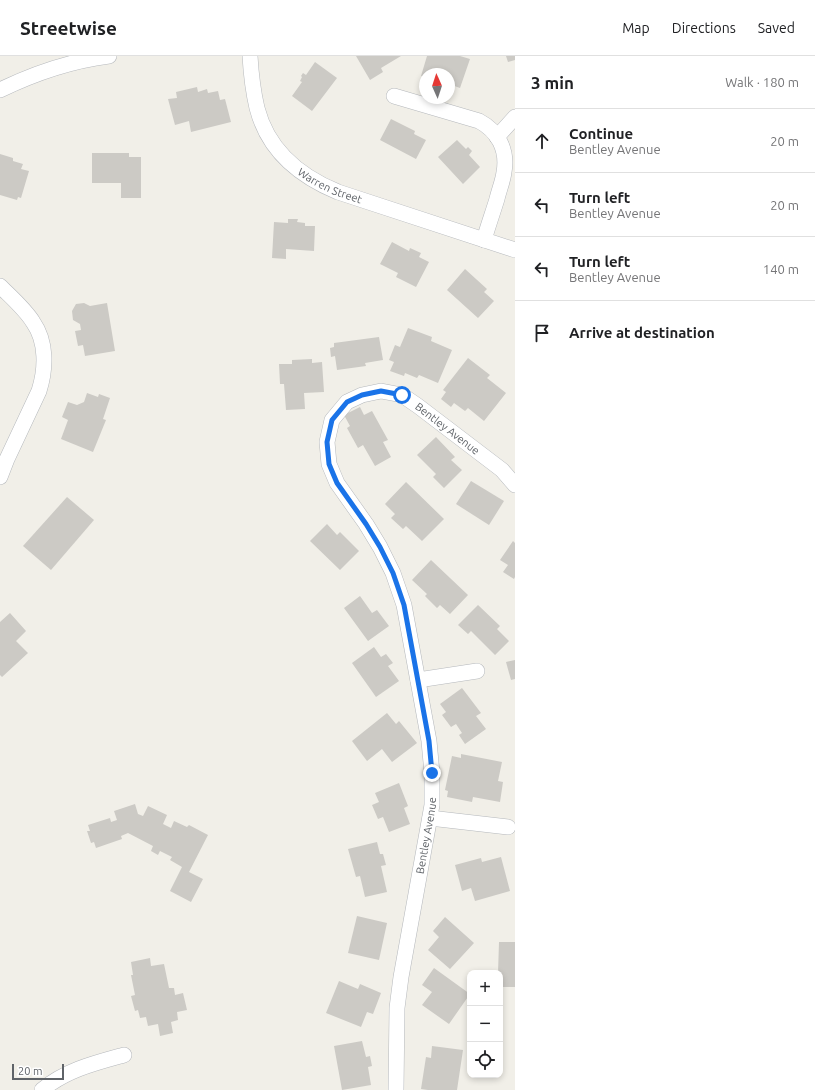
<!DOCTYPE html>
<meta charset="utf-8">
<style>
:root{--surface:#fff;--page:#f2f2f2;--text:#202124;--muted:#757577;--line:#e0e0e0}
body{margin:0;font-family:Ubuntu,sans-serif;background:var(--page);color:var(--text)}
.controls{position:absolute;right:12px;bottom:12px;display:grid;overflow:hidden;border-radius:8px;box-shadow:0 2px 6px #0003}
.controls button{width:36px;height:36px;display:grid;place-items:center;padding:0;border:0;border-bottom:1px solid var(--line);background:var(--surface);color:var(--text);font:20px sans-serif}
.compass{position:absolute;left:419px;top:12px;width:36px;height:36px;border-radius:50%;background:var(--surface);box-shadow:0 2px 6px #0003;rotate:357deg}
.scale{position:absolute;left:12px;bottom:10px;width:52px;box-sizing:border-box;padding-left:4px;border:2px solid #5f6368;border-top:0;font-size:11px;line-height:14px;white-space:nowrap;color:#5f6368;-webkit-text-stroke:3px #fff;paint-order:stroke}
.stop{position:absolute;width:12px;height:12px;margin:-9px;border:3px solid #1a73e8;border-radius:50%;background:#fff}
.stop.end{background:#1a73e8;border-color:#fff;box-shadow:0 1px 4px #0008}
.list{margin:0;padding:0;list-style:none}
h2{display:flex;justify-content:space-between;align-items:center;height:52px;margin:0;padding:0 16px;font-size:17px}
h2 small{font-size:13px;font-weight:400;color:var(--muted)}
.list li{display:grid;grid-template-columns:26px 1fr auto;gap:12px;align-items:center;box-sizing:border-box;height:64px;padding:0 16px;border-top:1px solid var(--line)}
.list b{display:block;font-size:15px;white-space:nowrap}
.list p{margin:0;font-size:13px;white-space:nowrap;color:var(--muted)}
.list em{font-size:13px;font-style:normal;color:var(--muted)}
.icon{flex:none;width:22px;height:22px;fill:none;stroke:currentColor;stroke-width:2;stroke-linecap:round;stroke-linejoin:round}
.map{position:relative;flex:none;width:515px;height:1034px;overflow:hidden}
header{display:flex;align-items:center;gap:24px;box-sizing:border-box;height:56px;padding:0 20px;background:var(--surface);border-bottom:1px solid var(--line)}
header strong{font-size:19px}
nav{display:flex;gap:22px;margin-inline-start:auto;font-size:14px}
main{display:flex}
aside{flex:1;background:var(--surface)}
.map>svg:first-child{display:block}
.building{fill:#cccac5}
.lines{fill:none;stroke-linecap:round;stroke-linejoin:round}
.street-casing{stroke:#b5b8bc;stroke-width:16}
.street{stroke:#fff;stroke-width:15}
.route{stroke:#1a73e8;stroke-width:5}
.labels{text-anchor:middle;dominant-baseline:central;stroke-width:4;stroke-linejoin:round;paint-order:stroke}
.street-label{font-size:11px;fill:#5f6368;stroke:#fff}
</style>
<header>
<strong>Streetwise</strong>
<nav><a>Map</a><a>Directions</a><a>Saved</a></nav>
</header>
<main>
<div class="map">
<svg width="515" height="1034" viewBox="0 0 515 1034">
<rect width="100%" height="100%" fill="#f1efe8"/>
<g class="building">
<path d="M356,0H401L381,12L383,16L370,24Z"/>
<path d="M427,0H460L470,3L460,32L449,28V18H425V21L421,20Z"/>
<path d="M506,0H515V4L508,6Z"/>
<path d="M315,6L337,22L312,55L292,40L302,26L300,25L302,21L301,20L303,17L306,19Z"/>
<path d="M197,31L198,36L207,33L208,37L218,35L220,44L225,43L231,66L191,76L189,65L175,69L168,43L177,42L176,36Z"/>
<path d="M391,63L415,75L414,78L426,84L416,103L380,84Z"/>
<path d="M457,84L466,93L468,91L472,95L469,99L480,111L463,128L438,101Z"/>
<path d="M92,97H129V101H141V142H121V127H92Z"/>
<path d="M0,98L13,102V105L23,108L21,113L29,115L21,142L18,141L17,144L0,139Z"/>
<path d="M288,163H298L297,166L305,167V170H315L314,195L286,193V203L272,202L274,166L288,167Z"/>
<path d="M392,186L409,195L410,192L421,197L419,201L429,206L416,231L396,221L398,217L380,208Z"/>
<path d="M465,213L487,233L484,236L494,245L478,262L447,234Z"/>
<path d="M84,247L90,250L107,247L115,295L85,300L83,289L78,290L75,275L81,274L80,268L73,264L72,255L76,248Z"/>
<path d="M408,272L432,281L431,285L452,294L438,327L419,319L417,322L405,317L404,320L390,315L394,306L389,304L395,289L400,291Z"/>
<path d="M379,281L383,304L365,307L366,310L337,314L335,300L331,301L330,292L334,291V287Z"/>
<path d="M468,302L490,319L487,322L506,337L484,365L468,352L465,355L454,347L451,351L441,343L446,336L443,334Z"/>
<path d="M312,303V307L322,306L324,336L304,337L305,353L286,354L284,328H280L279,308H292V304Z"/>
<path d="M87,337L98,341L99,338L110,342L103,363L106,364L93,396L61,383L68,364L62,361L68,346L77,349L84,346Z"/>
<path d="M360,351L364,359L372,355L388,384L383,386L391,401L375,410L363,389L358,392L347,372L350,370L344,359Z"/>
<path d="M436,381L455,401L451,404L462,414L444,432L433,421L436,418L417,399Z"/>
<path d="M471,425L504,445L489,469L456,448Z"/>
<path d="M406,426L444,463L422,485L406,470L403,473L391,462L395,458L385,448Z"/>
<path d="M67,441L94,464L51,514L23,490Z"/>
<path d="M327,468L337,479L340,476L359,495L340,514L310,485Z"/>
<path d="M513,485L515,487V521L514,523L503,516L508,509L500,504Z"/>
<path d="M431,504L468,539L450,558L440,549L437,552L425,540L427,538L412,524Z"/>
<path d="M360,540L372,557L377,554L389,570L368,585L344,552Z"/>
<path d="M478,549L500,570L497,573L509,585L495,599L471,575L468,578L458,569Z"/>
<path d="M10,557L26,575L16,585L28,597L2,621L0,619V566Z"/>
<path d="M374,591L381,601L386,598L393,607L388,610L399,625L376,641L352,607Z"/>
<path d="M515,604V623L511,624L506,606Z"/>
<path d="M462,632L481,657L476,660L486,673L465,688L459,679L462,677L456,668L451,671L442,659L446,656L440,648Z"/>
<path d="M387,657L396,668L399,665L417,687L392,706L382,693L367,705L352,685Z"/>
<path d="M461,698L502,706L498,725L503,726L500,746L473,741L472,746L447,741L448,735L445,734L452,700L461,702Z"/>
<path d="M399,727L408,750L404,752L410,768L389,776L383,761L378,763L372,749L379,746L375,737Z"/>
<path d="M135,748L138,758L143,760L148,750L167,759L163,768L171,772L174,765L187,771L189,769L208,779L189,816L203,823L191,846L170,835L182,811L170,804L172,801L160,795L158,799L151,795L153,790L128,777L121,780L122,783L96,792L94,786L91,787L87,775H90L88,769L110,762L111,766L117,764L114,755Z"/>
<path d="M377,786L380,798H383L386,809L381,810L387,836L365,841L360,820L356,821L348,793Z"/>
<path d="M501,801L510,835L475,845L471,832L462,835L455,809L481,802L482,806Z"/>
<path d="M357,860L387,867L379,904L348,897Z"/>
<path d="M445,861L474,887L450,913L428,894L439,881L433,875Z"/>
<path d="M499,886H515V931H500V917H498Z"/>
<path d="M150,902L151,910L164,908L169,932H174L175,939L183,937L187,954L177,956L178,964L171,966L173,977L160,980L158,968L148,970L146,961L140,962L138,954L135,955L131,940L135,939L131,919H133L131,906Z"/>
<path d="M434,912L470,938L449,968L422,949L432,936L422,929Z"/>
<path d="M339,925L358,933L360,928L381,937L373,958L367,956L361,971L326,957Z"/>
<path d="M362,985L366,1001L370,1000L372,1010L368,1011L371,1029L342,1034L334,990Z"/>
<path d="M432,990L463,994L457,1034H428L421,1033L426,1001L431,1002Z"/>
</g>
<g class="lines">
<defs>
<g id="street">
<path id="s1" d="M250,0C251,17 253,35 257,52C268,95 299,120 338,136L515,194"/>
<path d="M0,34C35,17 70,5 109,0"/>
<path d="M394,40L479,65C498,75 508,94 504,116C503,125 499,134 497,143C493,156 488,170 484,184"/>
<path d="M497,81L515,61"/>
<path d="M0,230C11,241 25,253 33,266C47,286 46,313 39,335L7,403L0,421"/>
<path d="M418,624L477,615"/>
<path d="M430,762L508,771"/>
<path d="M42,1034C66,1014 95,1007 124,999"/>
<path id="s2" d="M396,1034L397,952L401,921L432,749V717L429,685L404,549L393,517L380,491L366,468L337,427L329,408L327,386L332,364L347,346L362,339L381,335L402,339L418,350L502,414L515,429"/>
</g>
</defs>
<use href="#street" class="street-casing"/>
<use href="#street" class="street"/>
</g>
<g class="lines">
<path class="route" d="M402,339L381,335L362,339L347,346L332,364L327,386L329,408L337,427L366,468L380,491L393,517L404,549L429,685L432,717"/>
</g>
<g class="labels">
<g class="street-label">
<text stroke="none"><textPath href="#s1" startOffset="164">Warren Street</textPath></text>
<text stroke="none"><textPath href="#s2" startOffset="833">Bentley Avenue</textPath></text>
<text stroke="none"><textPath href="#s2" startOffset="257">Bentley Avenue</textPath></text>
</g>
</g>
</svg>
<div class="controls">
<button>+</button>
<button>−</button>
<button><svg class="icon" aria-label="locate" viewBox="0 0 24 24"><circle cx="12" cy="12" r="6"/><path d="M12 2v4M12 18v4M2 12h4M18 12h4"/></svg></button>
</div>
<svg class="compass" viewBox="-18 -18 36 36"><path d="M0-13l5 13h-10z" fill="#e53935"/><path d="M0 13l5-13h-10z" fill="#757577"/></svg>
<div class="scale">20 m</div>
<div class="stop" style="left:402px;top:339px"></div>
<div class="stop end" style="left:432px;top:717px"></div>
</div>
<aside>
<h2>3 min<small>Walk · 180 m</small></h2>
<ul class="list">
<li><svg class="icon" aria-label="ahead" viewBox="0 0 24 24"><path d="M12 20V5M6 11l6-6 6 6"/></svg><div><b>Continue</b><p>Bentley Avenue</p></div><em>20 m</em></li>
<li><svg class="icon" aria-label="left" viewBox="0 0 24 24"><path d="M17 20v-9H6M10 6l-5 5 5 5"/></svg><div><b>Turn left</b><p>Bentley Avenue</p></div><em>20 m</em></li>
<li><svg class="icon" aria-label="left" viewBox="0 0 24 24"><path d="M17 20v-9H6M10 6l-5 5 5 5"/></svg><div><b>Turn left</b><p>Bentley Avenue</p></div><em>140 m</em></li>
<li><svg class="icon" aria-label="arrive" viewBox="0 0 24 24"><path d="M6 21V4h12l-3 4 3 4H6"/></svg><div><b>Arrive at destination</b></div></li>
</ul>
</aside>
</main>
